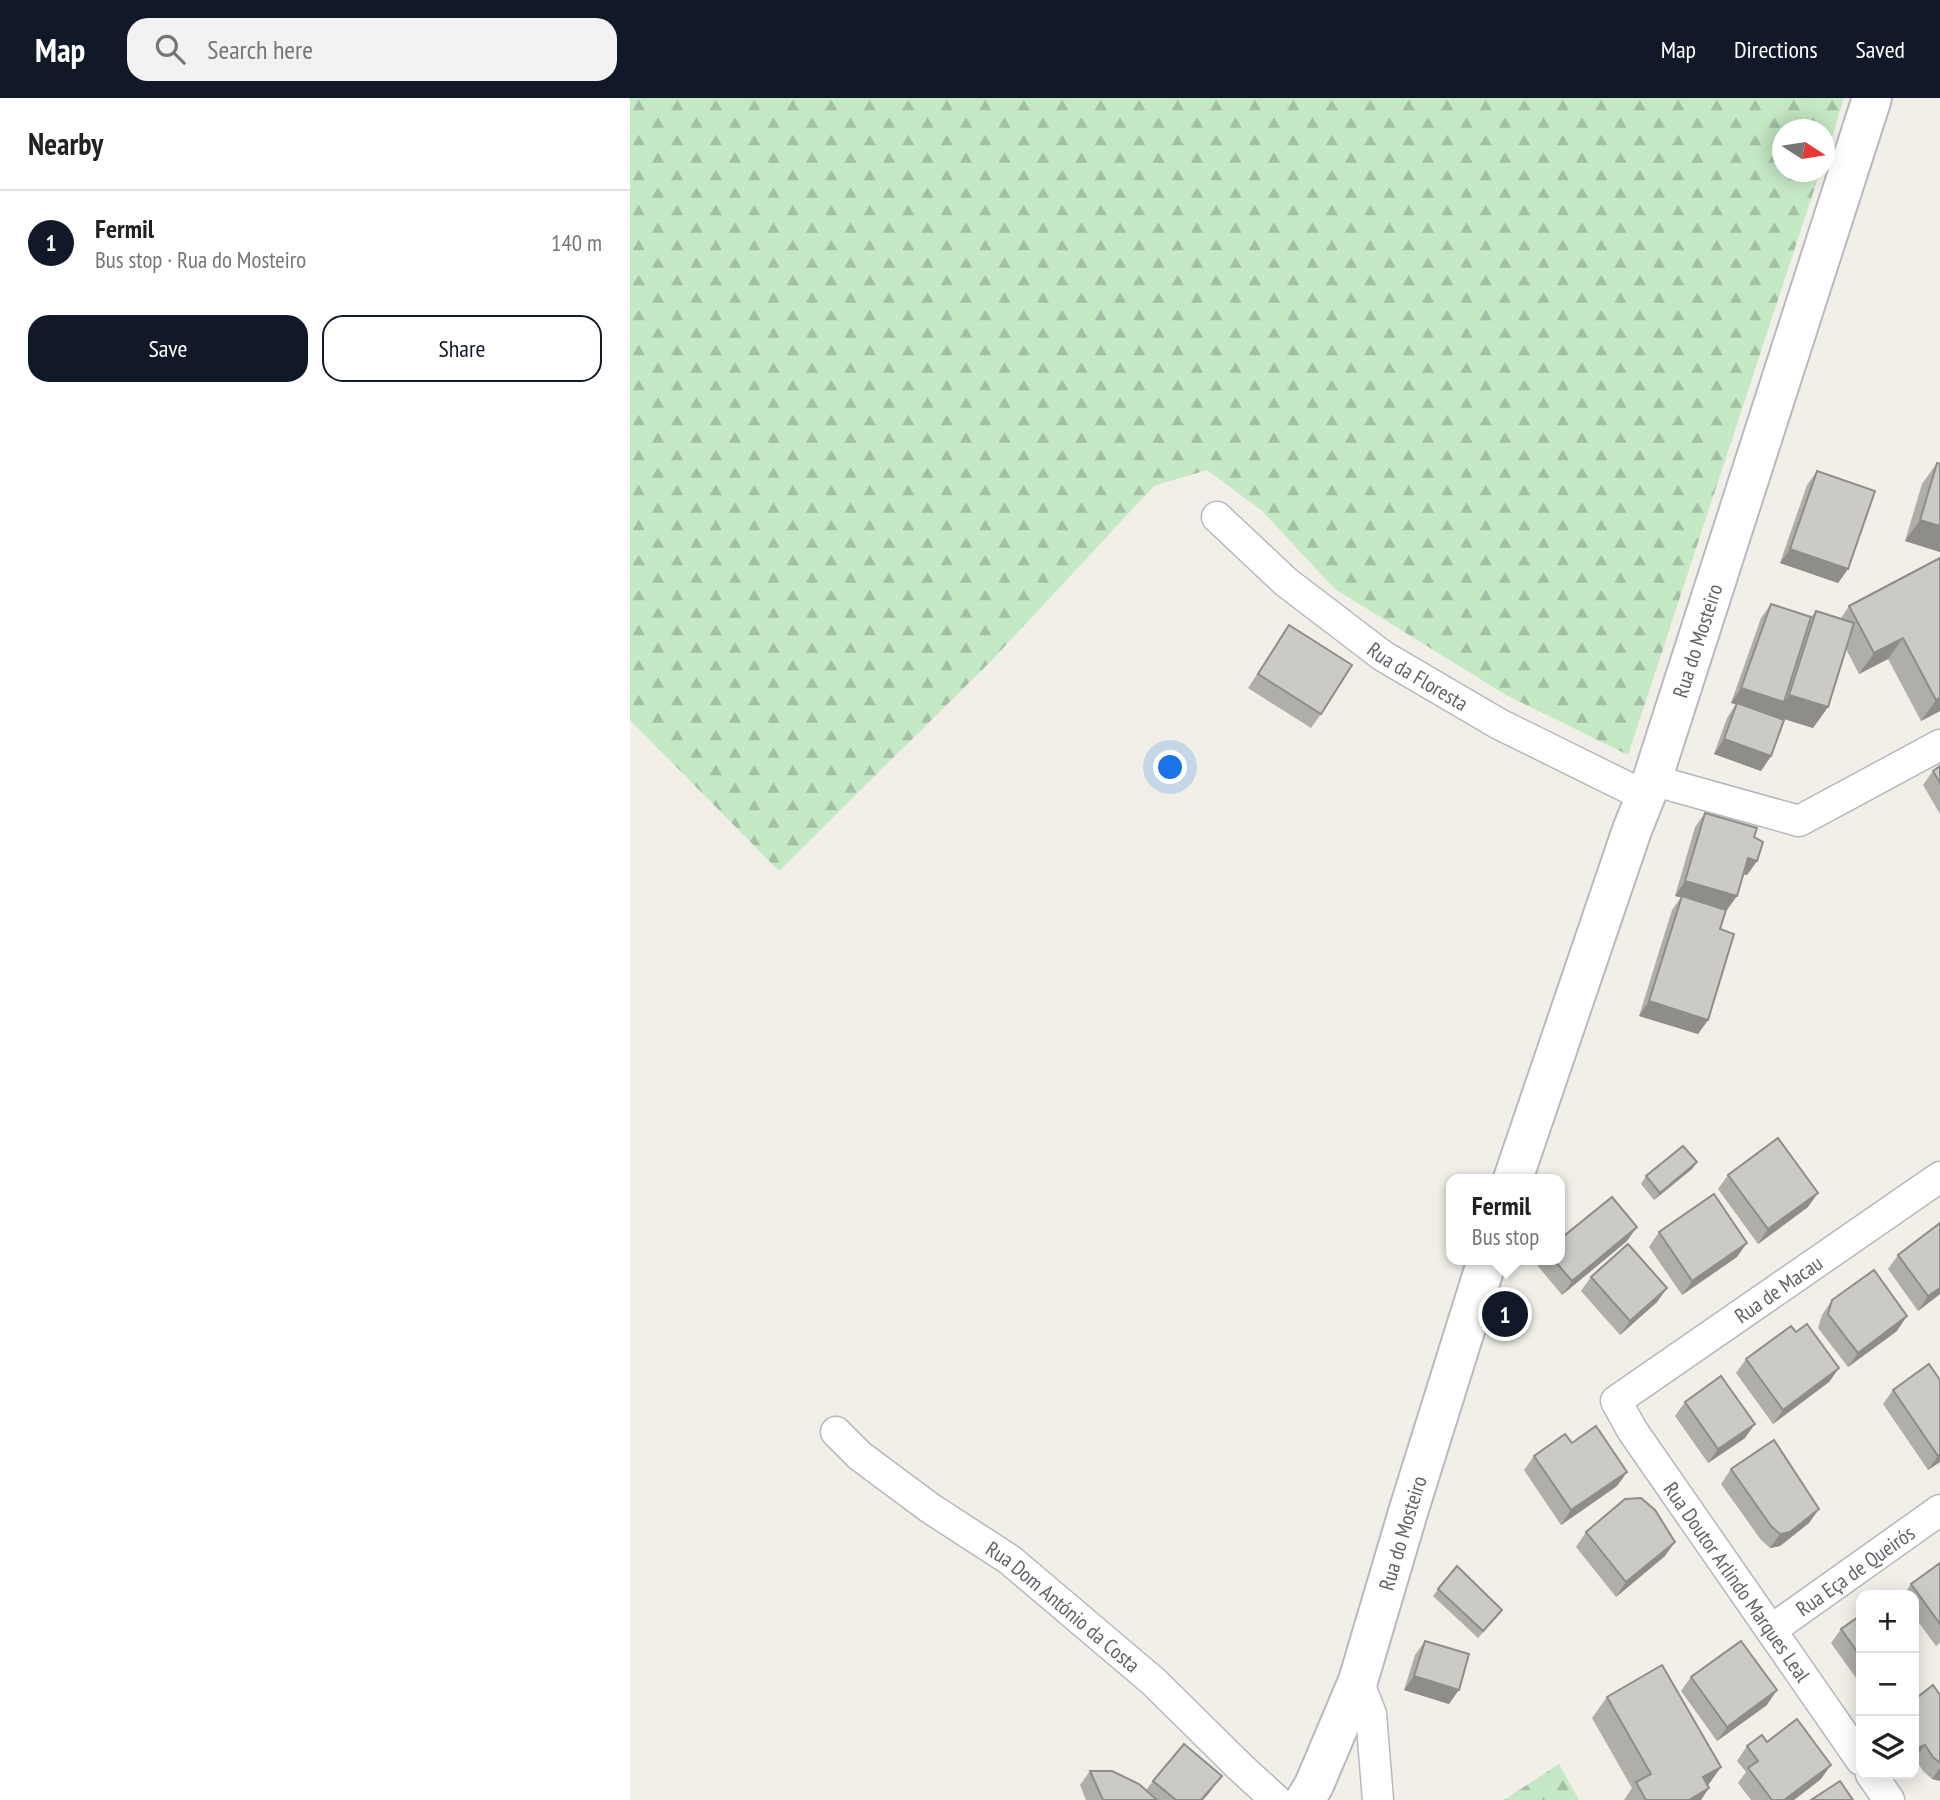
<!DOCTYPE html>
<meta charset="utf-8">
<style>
:root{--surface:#fff;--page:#f2f2f2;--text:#222;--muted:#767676;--line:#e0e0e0;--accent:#111827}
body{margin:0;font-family:"PT Sans Narrow",sans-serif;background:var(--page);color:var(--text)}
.controls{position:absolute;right:21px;bottom:21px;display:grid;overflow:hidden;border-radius:14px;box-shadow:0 4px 18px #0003}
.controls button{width:63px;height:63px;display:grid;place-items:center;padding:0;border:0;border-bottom:2px solid var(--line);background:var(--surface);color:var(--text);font:35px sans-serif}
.compass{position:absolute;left:1142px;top:21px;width:63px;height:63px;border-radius:50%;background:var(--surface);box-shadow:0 4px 18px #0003;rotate:102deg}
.you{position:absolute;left:541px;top:670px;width:24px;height:24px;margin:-18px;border:5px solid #fff;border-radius:50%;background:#1a73e8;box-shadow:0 0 0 10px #1a73e833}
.badge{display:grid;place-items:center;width:46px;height:46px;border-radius:50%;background:var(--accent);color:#fff;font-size:23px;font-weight:700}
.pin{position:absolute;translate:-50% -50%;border:4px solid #fff;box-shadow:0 2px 7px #0006}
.popup{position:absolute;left:816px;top:1076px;width:119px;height:91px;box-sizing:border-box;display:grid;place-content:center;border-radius:14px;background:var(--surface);filter:drop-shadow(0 2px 5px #0005);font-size:23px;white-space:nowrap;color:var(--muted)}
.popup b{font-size:26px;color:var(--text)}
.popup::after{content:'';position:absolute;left:50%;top:100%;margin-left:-14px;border:14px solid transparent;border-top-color:var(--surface)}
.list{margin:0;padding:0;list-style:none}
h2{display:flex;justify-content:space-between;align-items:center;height:91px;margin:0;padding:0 28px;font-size:30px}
h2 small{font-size:23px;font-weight:400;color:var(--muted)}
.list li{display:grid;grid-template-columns:46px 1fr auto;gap:21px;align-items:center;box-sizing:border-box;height:105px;padding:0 28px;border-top:2px solid var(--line)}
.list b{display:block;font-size:26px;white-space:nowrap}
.list p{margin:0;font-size:23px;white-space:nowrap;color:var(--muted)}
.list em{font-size:23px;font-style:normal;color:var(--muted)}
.actions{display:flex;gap:14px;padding:21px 28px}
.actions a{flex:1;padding:16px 0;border:2px solid var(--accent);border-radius:21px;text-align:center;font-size:24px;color:var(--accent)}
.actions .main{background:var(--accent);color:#fff}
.icon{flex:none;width:38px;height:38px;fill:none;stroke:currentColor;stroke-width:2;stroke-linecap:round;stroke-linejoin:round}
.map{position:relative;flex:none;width:1310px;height:1702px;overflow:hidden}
header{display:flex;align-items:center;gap:42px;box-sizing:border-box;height:98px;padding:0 35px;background:var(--accent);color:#fff}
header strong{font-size:33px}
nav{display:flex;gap:38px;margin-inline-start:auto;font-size:24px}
.search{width:490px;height:63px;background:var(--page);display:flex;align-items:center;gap:18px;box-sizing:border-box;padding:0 24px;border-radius:21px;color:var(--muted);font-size:26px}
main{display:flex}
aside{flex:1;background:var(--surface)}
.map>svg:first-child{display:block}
.forest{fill:url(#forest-firs)}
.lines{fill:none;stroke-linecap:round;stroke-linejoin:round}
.street-casing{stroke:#b5b8bc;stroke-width:33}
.secondary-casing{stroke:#b6babf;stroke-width:42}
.street{stroke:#fff;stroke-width:30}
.secondary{stroke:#fff;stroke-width:38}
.wall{fill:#afaea9}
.shaded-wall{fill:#8f8d8a}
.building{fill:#cccac5;stroke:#8f8d8a;stroke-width:2}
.labels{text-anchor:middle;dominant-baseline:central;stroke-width:5;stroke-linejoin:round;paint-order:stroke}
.street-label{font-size:21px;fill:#5f6368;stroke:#fff}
</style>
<header>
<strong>Map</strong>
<div class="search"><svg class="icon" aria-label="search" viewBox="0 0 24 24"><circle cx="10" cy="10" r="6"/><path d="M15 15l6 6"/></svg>Search here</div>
<nav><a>Map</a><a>Directions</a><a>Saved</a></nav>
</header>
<main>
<aside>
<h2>Nearby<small></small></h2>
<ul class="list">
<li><span class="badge">1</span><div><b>Fermil</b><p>Bus stop · Rua do Mosteiro</p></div><em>140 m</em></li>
</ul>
<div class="actions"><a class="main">Save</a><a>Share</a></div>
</aside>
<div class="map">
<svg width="1310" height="1702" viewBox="0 0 1310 1702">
<defs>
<pattern id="forest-firs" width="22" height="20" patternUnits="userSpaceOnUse" patternTransform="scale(1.75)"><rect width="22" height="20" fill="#c5e8c5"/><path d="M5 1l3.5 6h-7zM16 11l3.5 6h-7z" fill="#a3c0a4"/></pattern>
</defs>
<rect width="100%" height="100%" fill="#f1efe8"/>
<g class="forest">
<path d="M0,0H1214L1195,61V32H1153V74H1190L998,657L876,597L705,491L631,412L577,372L524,388L361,563L149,773L0,622Z"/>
<path d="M929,1666L949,1702H874Z"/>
</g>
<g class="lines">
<defs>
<g id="street">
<path id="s1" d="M587,419L656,484L753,558L869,626L1015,698"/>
<path d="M1022,682L1169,723L1310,647"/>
<path id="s2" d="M206,1334L230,1358L300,1410L380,1462L524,1584L609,1668L646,1702"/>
<path id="s3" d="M1141,1532L1310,1412"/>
<path d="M728,1583L741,1616L748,1702"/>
<path id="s4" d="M1231,1662L1002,1332L986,1303L1310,1079"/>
<path d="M1241,1676L1259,1702"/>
</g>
<g id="secondary">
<path id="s5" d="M883,1081L1002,732L1022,682L1242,0"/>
<path id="s6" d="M675,1702L684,1687L728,1583L779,1411L857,1162"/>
</g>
</defs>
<use href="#street" class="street-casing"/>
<use href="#secondary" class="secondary-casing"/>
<use href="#street" class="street"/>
<use href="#secondary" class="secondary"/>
</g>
<g class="wall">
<path d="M1307,365L1310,454L1275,443L1292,386Z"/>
<path d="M1187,373L1218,471L1208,485L1150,465L1177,387Z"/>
<path d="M1310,460V613L1291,623L1258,561L1229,576L1216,551L1198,609L1183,630L1130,613L1141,658L1131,673L1084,656L1097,620L1106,606L1101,605L1131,520L1141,506L1181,519L1186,513L1211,520L1219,508Z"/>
<path d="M659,527L691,616L681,630L618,590Z"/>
<path d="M1310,668V716L1293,687L1303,673Z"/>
<path d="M1075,715L1124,739L1127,763L1117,777L1113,776L1097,812H1096L1090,831L1078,922L1068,936L1009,918L1042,812L1051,799L1045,798L1065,729Z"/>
<path d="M1067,1064L1062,1071L1024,1102L1011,1086L1016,1078Z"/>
<path d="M1098,1077L1178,1109L1128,1146L1088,1091Z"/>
<path d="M1029,1134L1107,1159L1052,1197L1019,1149Z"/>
<path d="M997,1143L932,1197L907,1167L910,1162H929Z"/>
<path d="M1268,1157L1310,1196L1288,1213L1258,1171Z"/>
<path d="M961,1179L1037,1190L1027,1204L990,1237L951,1193Z"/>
<path d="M1202,1202L1267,1233L1218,1269L1188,1230L1192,1217Z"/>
<path d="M1166,1234L1209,1270L1199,1284L1143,1326L1106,1275L1116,1261Z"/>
<path d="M1310,1282V1364L1298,1372L1253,1306L1263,1292Z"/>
<path d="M1055,1304L1115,1340L1078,1365L1045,1318Z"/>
<path d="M942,1345L997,1374L987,1388L931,1427L894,1372L904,1358Z"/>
<path d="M1101,1371L1179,1425L1150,1448L1140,1450L1131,1442L1091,1386Z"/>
<path d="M956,1434L1035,1458L986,1499L946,1449Z"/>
<path d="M1310,1465V1545L1306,1548L1284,1518V1497H1273L1281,1486Z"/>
<path d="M808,1491L867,1519L848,1540L803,1498Z"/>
<path d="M1231,1517V1587L1201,1545L1211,1531Z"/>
<path d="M795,1543L819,1606L774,1592L785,1557Z"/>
<path d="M1061,1579L1137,1607L1087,1643L1051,1593Z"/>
<path d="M1310,1597V1683L1302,1681L1293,1673L1285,1661H1284V1602Z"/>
<path d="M977,1599L1091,1669L1078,1687L1071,1702H994L1002,1690L962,1620Z"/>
<path d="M1137,1644L1191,1681L1164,1702H1121L1108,1685L1116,1674L1107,1663L1117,1648Z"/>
<path d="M460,1673L516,1692L523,1683L582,1692L573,1702H456L450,1687Z"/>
</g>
<g class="shaded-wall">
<path d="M1290,422L1310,428V454L1275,443Z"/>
<path d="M1160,451L1218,471L1208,485L1150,465Z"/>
<path d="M1273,540L1258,561L1229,576L1244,555Z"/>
<path d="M1111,590L1154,604L1159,597L1198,609L1183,630L1101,605Z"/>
<path d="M1310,600V613L1291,623L1306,602Z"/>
<path d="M1094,641L1141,658L1131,673L1084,656Z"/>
<path d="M1118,760L1127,763L1117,777L1108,775Z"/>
<path d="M1055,783L1107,798L1097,812L1045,798Z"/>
<path d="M1019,903L1078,922L1068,936L1009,918Z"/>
<path d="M1067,1064L1062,1071L1024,1102L1030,1095Z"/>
<path d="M1188,1095L1178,1109L1128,1146L1138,1131Z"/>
<path d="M1007,1129L997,1143L932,1197L942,1183Z"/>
<path d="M1117,1145L1107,1159L1052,1197L1062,1183Z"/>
<path d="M1037,1190L1027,1204L990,1237L1000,1223Z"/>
<path d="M1310,1190V1196L1288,1213L1298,1198Z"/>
<path d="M1277,1218L1267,1233L1218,1269L1228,1255Z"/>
<path d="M1209,1270L1199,1284L1143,1326L1153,1312Z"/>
<path d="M1125,1326L1115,1340L1078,1365L1088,1351Z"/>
<path d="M1310,1357V1364L1298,1372L1308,1358Z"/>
<path d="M997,1374L987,1388L931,1427L941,1412Z"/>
<path d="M1189,1411L1179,1425L1150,1448L1140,1450L1150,1436Z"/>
<path d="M1045,1444L1035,1458L986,1499L996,1484Z"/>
<path d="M784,1578L829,1592L819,1606L774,1592Z"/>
<path d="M1147,1592L1137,1607L1087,1643L1097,1629Z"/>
<path d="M1295,1647L1285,1661H1284V1655L1287,1650Z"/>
<path d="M1201,1667L1191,1681L1164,1702H1154Z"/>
<path d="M1091,1669L1076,1690L1073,1679Z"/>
<path d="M1310,1670V1683L1302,1681Z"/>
<path d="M592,1678L573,1702H571Z"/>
<path d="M1079,1690L1071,1702H1059Z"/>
</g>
<g class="building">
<path d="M1307,365L1310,366V428L1290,422Z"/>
<path d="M1187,373L1245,393L1218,471L1160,451Z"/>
<path d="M1310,460V600L1306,602L1273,540L1244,555L1219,508Z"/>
<path d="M1141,506L1181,519L1154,604L1111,590Z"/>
<path d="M1186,513L1224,525L1198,609L1159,597Z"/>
<path d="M659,527L722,567L691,616L628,576Z"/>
<path d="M1107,605L1154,622L1141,658L1094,641Z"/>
<path d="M1310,668V685L1303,673Z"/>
<path d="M1075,715L1127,730L1124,739L1133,744L1127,763L1118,760L1107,798L1055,783Z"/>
<path d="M1052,798L1096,812L1090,831L1104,836L1078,922L1019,903Z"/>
<path d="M1148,1040L1188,1095L1138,1131L1098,1077Z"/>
<path d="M1053,1048L1067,1064L1030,1095L1016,1078Z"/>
<path d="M1084,1096L1117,1145L1062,1183L1029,1134Z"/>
<path d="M982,1099L1007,1129L942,1183L924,1162H929V1142Z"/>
<path d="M1310,1125V1190L1298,1198L1268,1157Z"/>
<path d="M998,1146L1037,1190L1000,1223L961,1179Z"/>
<path d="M1244,1172L1277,1218L1228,1255L1198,1216L1202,1202Z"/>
<path d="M1177,1226L1209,1270L1153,1312L1116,1261L1161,1228L1166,1234Z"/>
<path d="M1299,1266L1310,1282V1357L1308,1358L1263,1292Z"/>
<path d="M1091,1278L1125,1326L1088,1351L1055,1304Z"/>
<path d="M966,1328L997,1374L941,1412L904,1358L935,1336L942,1345Z"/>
<path d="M1144,1342L1189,1411L1160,1434L1150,1436L1141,1428L1101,1371Z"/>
<path d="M1011,1400L1025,1412L1045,1444L996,1484L956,1434L995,1401Z"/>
<path d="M1310,1465V1526L1281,1486Z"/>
<path d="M827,1468L872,1512L853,1533L808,1491Z"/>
<path d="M1231,1517V1559L1211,1531Z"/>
<path d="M795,1543L839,1556L829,1592L784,1578Z"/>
<path d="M1111,1543L1147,1592L1097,1629L1061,1579Z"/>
<path d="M1032,1567L1091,1669L1073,1679L1079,1690L1059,1702H1016L1006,1684L1021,1676L977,1599Z"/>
<path d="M1303,1587L1310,1597V1665L1303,1659L1295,1647L1287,1650L1284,1645V1602Z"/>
<path d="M1167,1621L1201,1667L1154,1702H1142L1118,1670L1128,1663L1117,1648L1132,1637L1137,1644Z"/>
<path d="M554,1646L592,1678L571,1702H546L523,1683Z"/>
<path d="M460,1673H482L509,1686L527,1702H473Z"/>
<path d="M1210,1683L1223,1702H1181Z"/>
</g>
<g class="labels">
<g class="street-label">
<text stroke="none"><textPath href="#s5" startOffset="569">Rua do Mosteiro</textPath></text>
<text stroke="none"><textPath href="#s1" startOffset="257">Rua da Floresta</textPath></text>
<text stroke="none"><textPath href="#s4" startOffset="632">Rua de Macau</textPath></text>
<text stroke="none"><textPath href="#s6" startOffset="285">Rua do Mosteiro</textPath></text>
<text stroke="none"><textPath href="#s3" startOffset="103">Rua Eça de Queirós</textPath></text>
<text transform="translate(1107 1484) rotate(55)">Rua Doutor Arlindo Marques Leal</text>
<text stroke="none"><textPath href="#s2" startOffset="287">Rua Dom António da Costa</textPath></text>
</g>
</g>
</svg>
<div class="controls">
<button>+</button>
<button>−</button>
<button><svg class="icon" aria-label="layers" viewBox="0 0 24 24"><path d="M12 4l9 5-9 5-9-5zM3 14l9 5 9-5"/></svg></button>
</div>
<svg class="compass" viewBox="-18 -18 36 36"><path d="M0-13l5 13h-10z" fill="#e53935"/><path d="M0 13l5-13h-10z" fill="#767676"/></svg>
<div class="you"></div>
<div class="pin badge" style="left:875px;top:1216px">1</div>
<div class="popup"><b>Fermil</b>Bus stop</div>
</div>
</main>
